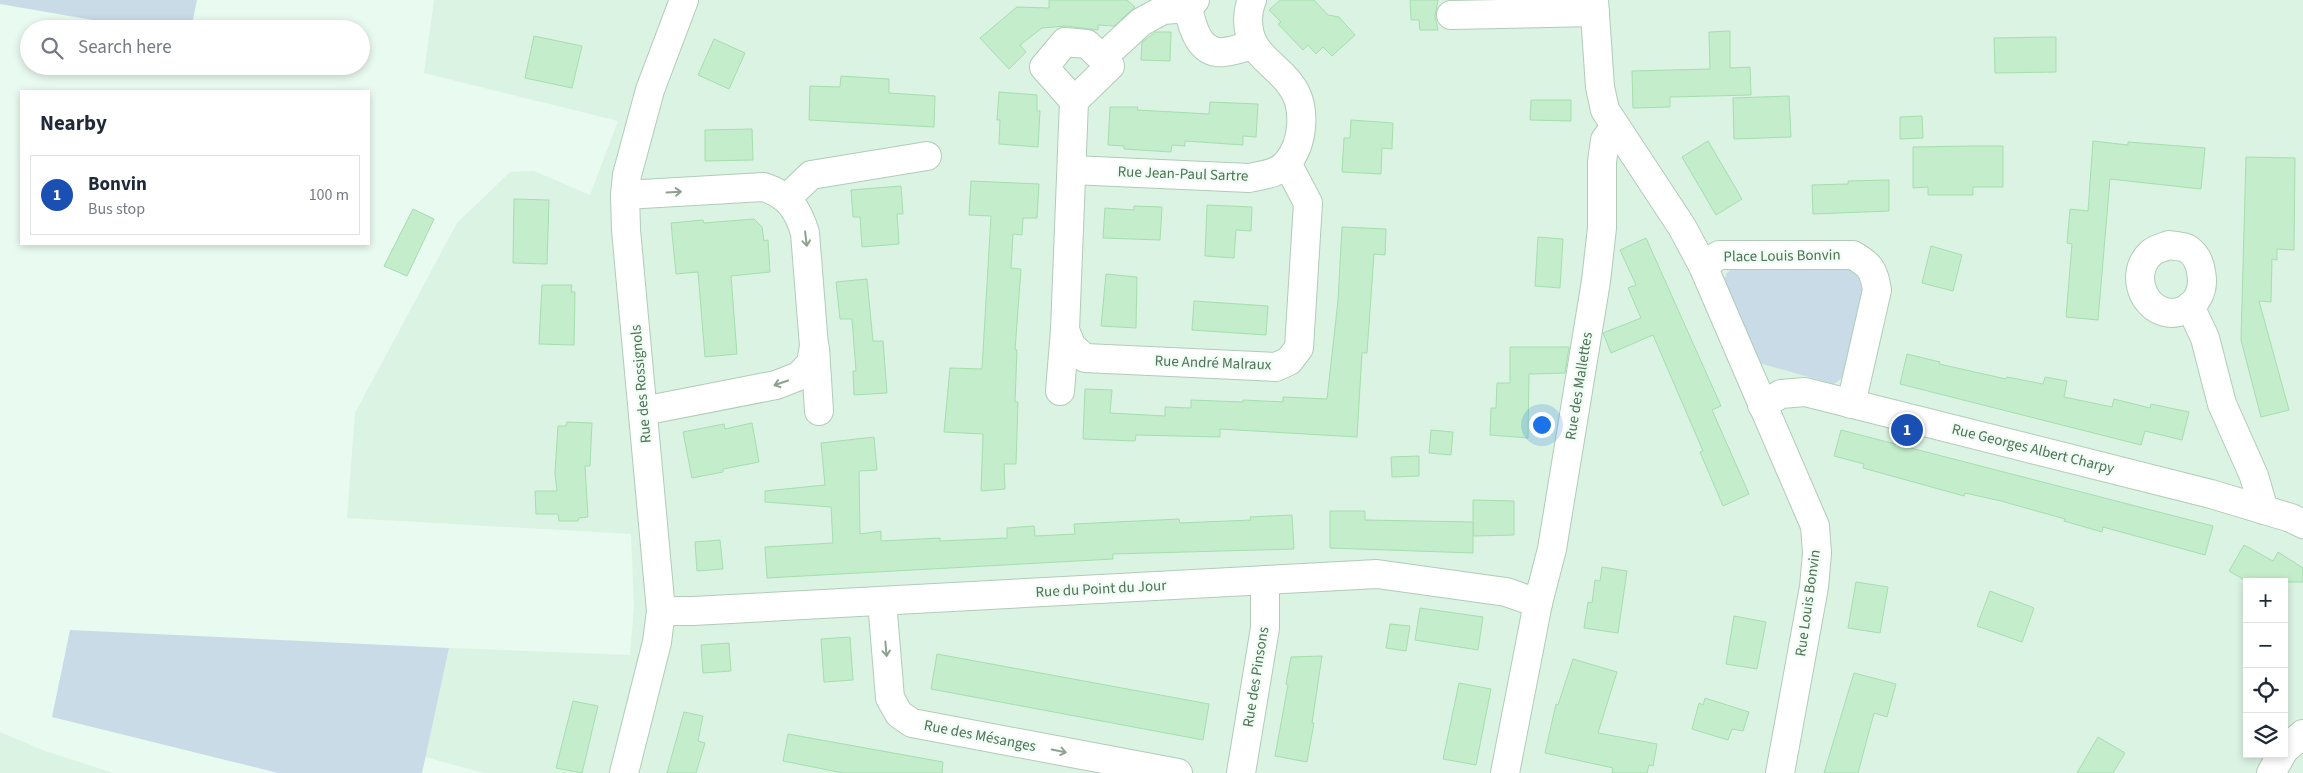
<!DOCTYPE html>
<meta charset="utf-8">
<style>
:root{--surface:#fff;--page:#f2f2f3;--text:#1f2937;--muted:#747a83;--line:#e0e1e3;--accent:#111827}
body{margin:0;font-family:"Source Sans 3",sans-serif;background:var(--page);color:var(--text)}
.controls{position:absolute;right:15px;bottom:15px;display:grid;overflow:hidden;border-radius:0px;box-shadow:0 2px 8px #0003}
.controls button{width:45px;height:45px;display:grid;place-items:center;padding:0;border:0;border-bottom:1px solid var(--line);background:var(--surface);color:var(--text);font:25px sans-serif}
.you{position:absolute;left:1541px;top:424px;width:18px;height:18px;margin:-12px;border:4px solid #fff;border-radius:50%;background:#1a73e8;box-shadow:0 0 0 8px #1a73e833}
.badge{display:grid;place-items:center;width:32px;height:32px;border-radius:50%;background:var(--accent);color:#fff;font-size:16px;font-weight:700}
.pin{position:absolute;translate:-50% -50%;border:2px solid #fff;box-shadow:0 1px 5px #0006}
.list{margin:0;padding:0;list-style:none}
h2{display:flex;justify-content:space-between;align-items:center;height:65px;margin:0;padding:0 20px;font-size:21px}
h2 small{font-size:16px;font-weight:400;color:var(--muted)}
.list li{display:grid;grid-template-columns:32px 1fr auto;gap:15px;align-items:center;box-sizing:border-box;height:80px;margin:0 10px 10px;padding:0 10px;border:1px solid var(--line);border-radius:0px}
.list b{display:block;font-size:19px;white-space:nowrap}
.list p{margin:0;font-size:16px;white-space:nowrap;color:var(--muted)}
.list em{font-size:16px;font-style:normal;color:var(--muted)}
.icon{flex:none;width:28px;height:28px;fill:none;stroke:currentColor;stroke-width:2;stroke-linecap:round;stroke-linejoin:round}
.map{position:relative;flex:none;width:2303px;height:773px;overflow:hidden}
.search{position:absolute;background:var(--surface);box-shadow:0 2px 8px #0003;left:20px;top:20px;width:350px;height:55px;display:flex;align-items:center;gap:12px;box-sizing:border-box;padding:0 18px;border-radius:28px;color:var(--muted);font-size:19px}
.panel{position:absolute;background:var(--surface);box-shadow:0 2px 8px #0003;left:20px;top:90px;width:350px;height:155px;border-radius:0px}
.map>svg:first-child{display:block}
.residential{fill:#dbf3e3;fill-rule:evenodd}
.green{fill:#c8dbe7}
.building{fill:#c3edcb;stroke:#a5deaf}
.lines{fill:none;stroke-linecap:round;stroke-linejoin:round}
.minor-casing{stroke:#b0ccb6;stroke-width:30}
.minor{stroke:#fff;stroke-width:28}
.oneway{stroke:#8da390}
.labels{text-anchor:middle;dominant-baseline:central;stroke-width:4.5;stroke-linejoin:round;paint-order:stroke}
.street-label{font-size:15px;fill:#4f7254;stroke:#effdf5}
</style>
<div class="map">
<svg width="2303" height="773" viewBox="0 0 2303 773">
<rect width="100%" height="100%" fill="#e9faf0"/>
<g class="residential">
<path d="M434,0H2303V773H484L425,757L449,648L630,655L634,607L631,534L347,518L355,413L457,223L510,172L534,171L590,195L618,121L424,73ZM2247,582H2284V754H2247Z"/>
<path d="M0,732L45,751L113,773H0Z"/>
</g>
<g class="green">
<path d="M0,0H197L191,29H145L0,4Z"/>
<path d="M1734,267L1850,268L1862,276L1866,289L1845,376L1834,384L1759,363L1724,284L1726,274Z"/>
<path d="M70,630L449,648L422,773H278L52,717Z"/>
</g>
<g class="building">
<path d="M1049,0H1127L1135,7L1114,26L1098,25V30L1066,26L1042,28L1020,45L1026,52L1009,69L980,38L1017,7L1049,8Z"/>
<path d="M1280,0H1314L1328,15L1339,17L1355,35L1332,56L1323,47L1316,54L1308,45L1303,50L1278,24L1281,22L1269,10Z"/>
<path d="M1410,0H1438L1435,16L1438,30H1420L1419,20H1411Z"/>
<path d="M1730,31V68L1750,67L1751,95L1670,97V107L1633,108L1632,71L1710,69L1709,32Z"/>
<path d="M1156,32H1171L1170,61L1141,60L1142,42Z"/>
<path d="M534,36L582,46L572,88L525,78Z"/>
<path d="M2056,37V72L1995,73L1994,38Z"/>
<path d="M714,39L745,53L729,89L698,75Z"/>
<path d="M841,76L889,79V93L935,96L934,127L809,120L810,86L840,87Z"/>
<path d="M999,92L1037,95V111H1040L1038,147L999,144L1000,120H997Z"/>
<path d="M1789,96L1791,137L1734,139L1733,98Z"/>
<path d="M1531,100H1571V121L1530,120Z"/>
<path d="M1210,102L1258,104L1256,137L1243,136V145L1185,141V146L1172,145L1171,152L1124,149V146L1108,145L1110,107H1138L1137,110L1209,114Z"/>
<path d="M1922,116L1923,138L1900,139V117Z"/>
<path d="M1351,120L1393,123L1392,149L1382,148L1381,174L1342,172L1344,138H1350Z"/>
<path d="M752,129L753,160L705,161V130Z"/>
<path d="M1708,141L1742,199L1716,215L1682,157Z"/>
<path d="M2093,141L2128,145V142L2205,148L2201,189L2110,179L2098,320L2066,317L2072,244L2067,243L2070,209L2088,211Z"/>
<path d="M1973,146H2003V187H1973V195H1928V187L1913,188V147Z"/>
<path d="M2246,157L2295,158L2294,250L2277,249V260L2272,259L2271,302L2259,301L2289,410L2261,417L2241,340Z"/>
<path d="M1889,180V211L1813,214L1812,185L1848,184V181Z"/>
<path d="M971,181L1039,184L1037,218H1023L1022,235L1013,234L1011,268L1021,269L1015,350H1017L1015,402H1018L1016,464H1004L1005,489L981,491L983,434L944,432L950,368L982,369L991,216L969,215Z"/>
<path d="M901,186L903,214H897L899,244L862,247L860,217H853L851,190Z"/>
<path d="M514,199L549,200L547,264L513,263Z"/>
<path d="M1207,205L1252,207L1251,231L1236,230L1234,258L1205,256Z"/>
<path d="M1134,206L1162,207L1160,240L1103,238L1105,208L1134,210Z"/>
<path d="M413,209L434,219L407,276L384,266Z"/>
<path d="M754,219L762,227L764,241L768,240L770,272L731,276L737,354L705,357L698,272L676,274L671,223L703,220L704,223Z"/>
<path d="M1342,227L1386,229L1385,255L1374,254L1367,353H1362L1357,437L1220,429V437L1136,435L1135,441L1083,439L1085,389L1112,390L1110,413L1165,416V407L1191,408V400L1243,402V400L1283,402V397L1327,399L1338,301Z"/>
<path d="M1538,237L1563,239L1560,288L1535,286Z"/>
<path d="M1646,238L1721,406L1712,410L1749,494L1723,506L1700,452L1703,451L1653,335L1611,353L1603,333L1641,318L1628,288L1636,285L1620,250Z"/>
<path d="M1931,246L1962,255L1953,291L1922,283Z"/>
<path d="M1106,274L1137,277L1136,328L1101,326Z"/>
<path d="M867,279L873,341H883L887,393L854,395L853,371H856L852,319H840L836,282Z"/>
<path d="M542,285H572L571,292H575L574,345L539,344Z"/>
<path d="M1194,301L1268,306L1266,335L1192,330Z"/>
<path d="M1510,347H1569L1565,373L1529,374L1528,438L1490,435L1491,408H1496L1497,383H1510Z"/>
<path d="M1907,354L1940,362L1939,364L2006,379L2007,377L2043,384L2045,377L2067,381L2064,397L2112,407L2114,399L2150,408L2151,404L2189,412L2182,440L2145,431L2141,445L1900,384Z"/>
<path d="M567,422L592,423L590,466H585L588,517L579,518L578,521H559L558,514H536L535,491H557L555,473L558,426H566Z"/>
<path d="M752,423L759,462L723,469V472L692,478L683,432L724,424L725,429Z"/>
<path d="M1431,430L1453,432L1451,455L1429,453Z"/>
<path d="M1841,430L2213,526L2205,555L2103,527L2102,532L2064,521L2065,519L2001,501L1965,493L1964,496L1863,468L1864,464L1834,456Z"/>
<path d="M874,437L877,470L859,471L860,534L881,531V541L940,538V541L1007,538V528L1034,526L1035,536L1075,534L1074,524L1179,519L1180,523L1251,520L1250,517L1292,515L1294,549L1113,554V559L767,578L765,547L833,543L831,507L765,502V491L825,485L821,443Z"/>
<path d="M1419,456V476L1392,477L1391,457Z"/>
<path d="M1473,500L1514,501V535L1473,536Z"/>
<path d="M1330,511H1365V520L1473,522V553L1330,548Z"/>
<path d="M720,540L723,569L697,571L695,542Z"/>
<path d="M2244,545L2273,561L2278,552L2303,568V582H2248L2229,571Z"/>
<path d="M1602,567L1627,571L1618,633L1584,628L1588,602L1592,603L1595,580L1600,581Z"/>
<path d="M1856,582L1888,587L1880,633L1848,628Z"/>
<path d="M1990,591L2034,608L2022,642L1977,626Z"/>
<path d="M1420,608L1483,617L1478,650L1415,640Z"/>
<path d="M1734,616L1766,622L1757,669L1726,664Z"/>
<path d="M1390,624L1410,626L1406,651L1386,648Z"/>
<path d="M850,637L853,680L824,682L821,639Z"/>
<path d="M729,643L731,671L703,673L701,645Z"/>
<path d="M937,654L1209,704L1203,740L931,689Z"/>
<path d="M1322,656L1312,723H1314L1307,762L1275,756L1288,685L1286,684L1291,657Z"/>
<path d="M1573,659L1617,672L1598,733L1657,744L1653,766L1649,765L1647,773H1612L1613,768L1545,753L1556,704L1558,705Z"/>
<path d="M1854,673L1896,684L1887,717L1874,713L1858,773H1824Z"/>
<path d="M1459,683L1491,689L1476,765L1443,759Z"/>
<path d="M1705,698L1749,712L1743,731L1732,729L1728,740L1692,729L1699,703L1703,705Z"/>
<path d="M573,701L598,706L582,773L556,768Z"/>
<path d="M684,712L703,716L698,741L705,743L696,773H667Z"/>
<path d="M788,734L943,762L942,773H843L783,761Z"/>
<path d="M2098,737L2125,753L2113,773H2077Z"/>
</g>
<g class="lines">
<defs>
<g id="minor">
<path d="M1195,0L1188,8C1192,26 1199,55 1224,52C1234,51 1244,47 1254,45"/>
<path d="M1594,0L1600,87L1605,110L1682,227L1703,266L1815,526L1817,553L1814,587L1780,773"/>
<path d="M1451,15L1595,12"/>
<path d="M1102,58L1141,22L1163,10L1188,8"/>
<path d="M1074,101L1110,66L1087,44L1065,42L1044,67L1074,101L1065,330L1072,347L1085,358L1276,367L1289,361L1299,348L1308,203L1287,163"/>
<path d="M1072,170L1249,178C1262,175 1278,174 1287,163C1304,143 1307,105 1290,84C1280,70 1262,59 1254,45C1247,32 1246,13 1252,0"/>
<path d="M625,195L764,187C788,195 798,209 805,233L814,346L811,363L799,376L776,385L643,411"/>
<path d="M787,198L811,175L927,156"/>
<path d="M2169,245C2174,246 2183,246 2188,249C2196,255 2200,263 2201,272C2209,309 2166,328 2146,298C2137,283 2138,265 2151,253C2155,249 2164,247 2169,245Z"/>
<path d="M1703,266L1719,255H1853C1870,265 1874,270 1877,290L1851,404"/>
<path d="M2190,306L2205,338L2222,404L2254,476L2264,510"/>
<path d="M815,348L819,411"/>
<path d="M1060,391L1065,330"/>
<path d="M1762,405L1781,394L1805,392L2211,494L2291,518L2303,524"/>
<path d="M882,601L890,698L899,714L912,723L1178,773"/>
<path d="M661,611H693L1377,574L1506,592L1538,603"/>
<path d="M2284,750L2303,734"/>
<path d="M624,773L657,642L661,611L626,230L625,195L627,175L650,90L684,0"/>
<path d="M1241,773L1265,628V580"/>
<path d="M1505,773L1538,603L1552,549L1596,281L1602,228V162L1605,140L1615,127"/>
<path d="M2271,773L2282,754"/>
</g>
</defs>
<use href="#minor" class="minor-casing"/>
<use href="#minor" class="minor"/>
</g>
<defs><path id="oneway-shaft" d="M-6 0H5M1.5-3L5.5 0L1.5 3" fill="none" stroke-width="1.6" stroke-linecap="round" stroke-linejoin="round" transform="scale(1.25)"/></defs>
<g class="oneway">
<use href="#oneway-shaft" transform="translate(674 192) rotate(-3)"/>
<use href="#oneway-shaft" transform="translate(806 239) rotate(83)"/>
<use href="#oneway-shaft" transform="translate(781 383) rotate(161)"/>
<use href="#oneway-shaft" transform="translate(886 649) rotate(85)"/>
<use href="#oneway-shaft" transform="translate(1059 751) rotate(11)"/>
</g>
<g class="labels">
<g class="street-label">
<text transform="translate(1183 174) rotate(2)">Rue Jean-Paul Sartre</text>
<text transform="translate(1782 256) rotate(-1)">Place Louis Bonvin</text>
<text transform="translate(1213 363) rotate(2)">Rue André Malraux</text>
<text transform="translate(641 384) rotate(-95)">Rue des Rossignols</text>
<text transform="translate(1579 386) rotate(-81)">Rue des Mallettes</text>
<text transform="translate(2033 449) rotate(14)">Rue Georges Albert Charpy</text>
<text transform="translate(1101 589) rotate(-3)">Rue du Point du Jour</text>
<text transform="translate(1808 603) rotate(-82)">Rue Louis Bonvin</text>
<text transform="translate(1256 677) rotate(-81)">Rue des Pinsons</text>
<text transform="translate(980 736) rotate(11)">Rue des Mésanges</text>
</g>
</g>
</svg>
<div class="controls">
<button>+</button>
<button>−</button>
<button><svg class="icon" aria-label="locate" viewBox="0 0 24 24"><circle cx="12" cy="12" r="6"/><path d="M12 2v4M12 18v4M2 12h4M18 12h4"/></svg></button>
<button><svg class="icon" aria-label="layers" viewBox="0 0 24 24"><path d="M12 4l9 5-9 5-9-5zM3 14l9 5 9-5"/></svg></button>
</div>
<div class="you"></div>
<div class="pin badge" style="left:1907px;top:430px;background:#1a4fb4">1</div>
<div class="search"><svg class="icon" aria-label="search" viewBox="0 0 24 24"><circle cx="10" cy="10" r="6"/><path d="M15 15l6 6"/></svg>Search here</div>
<section class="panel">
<h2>Nearby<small></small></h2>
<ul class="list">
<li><span class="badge" style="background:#1a4fb4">1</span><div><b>Bonvin</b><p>Bus stop</p></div><em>100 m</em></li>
</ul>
</section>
</div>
